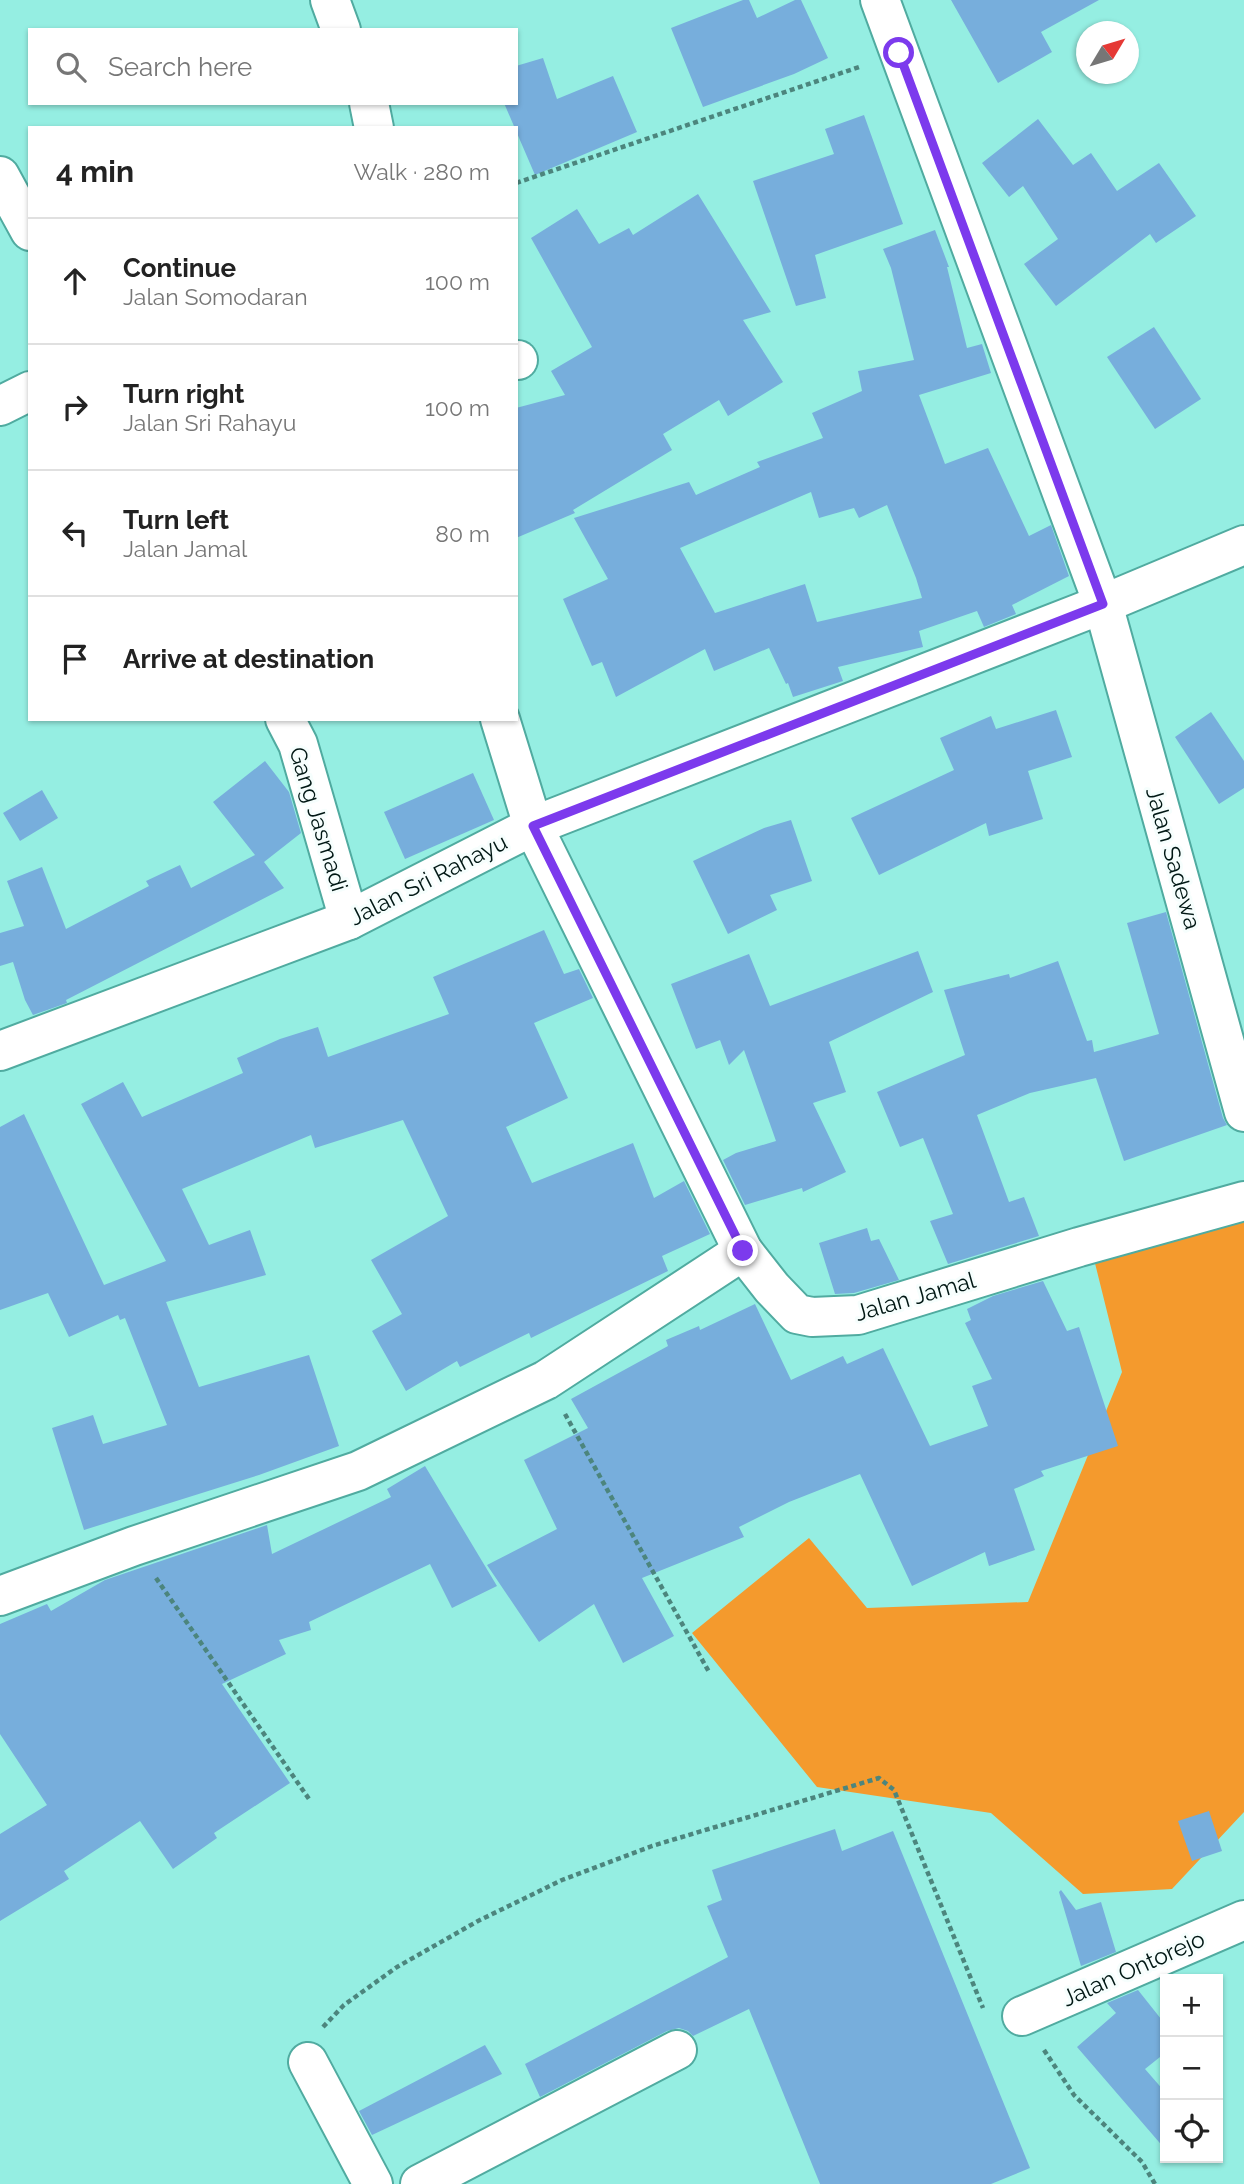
<!DOCTYPE html>
<meta charset="utf-8">
<style>
:root{--surface:#fff;--page:#f2f2f2;--text:#222;--muted:#767676;--line:#e0e0e0}
body{margin:0;font-family:Raleway,sans-serif;background:var(--page);color:var(--text)}
.controls{position:absolute;right:21px;bottom:21px;display:grid;overflow:hidden;border-radius:0px;box-shadow:0 2px 5px #0004}
.controls button{width:63px;height:63px;display:grid;place-items:center;padding:0;border:0;border-bottom:2px solid var(--line);background:var(--surface);color:var(--text);font:35px sans-serif}
.compass{position:absolute;left:1076px;top:21px;width:63px;height:63px;border-radius:50%;background:var(--surface);box-shadow:0 2px 5px #0004;rotate:52deg}
.stop{position:absolute;width:21px;height:21px;margin:-16px;border:5px solid #7c3aed;border-radius:50%;background:#fff}
.stop.end{background:#7c3aed;border-color:#fff;box-shadow:0 2px 7px #0008}
.list{margin:0;padding:0;list-style:none}
h2{display:flex;justify-content:space-between;align-items:center;height:91px;margin:0;padding:0 28px;font-size:30px}
h2 small{font-size:23px;font-weight:400;color:var(--muted)}
.list li{display:grid;grid-template-columns:46px 1fr auto;gap:21px;align-items:center;box-sizing:border-box;height:126px;padding:0 28px;border-top:2px solid var(--line)}
.list b{display:block;font-size:26px;white-space:nowrap}
.list p{margin:0;font-size:23px;white-space:nowrap;color:var(--muted)}
.list em{font-size:23px;font-style:normal;color:var(--muted)}
.icon{flex:none;width:38px;height:38px;fill:none;stroke:currentColor;stroke-width:2;stroke-linecap:round;stroke-linejoin:round}
.map{position:relative;flex:none;width:1244px;height:2184px;overflow:hidden}
.search{position:absolute;background:var(--surface);box-shadow:0 2px 5px #0004;left:28px;top:28px;width:490px;height:77px;display:flex;align-items:center;gap:18px;box-sizing:border-box;padding:0 24px;border-radius:0px;color:var(--muted);font-size:26px}
.panel{position:absolute;background:var(--surface);box-shadow:0 2px 5px #0004;left:28px;top:126px;width:490px;height:595px;border-radius:0px}
.map>svg:first-child{display:block}
.green{fill:#f49a2d}
.building{fill:#77aedc;fill-rule:evenodd}
.lines{fill:none;stroke-linecap:round;stroke-linejoin:round}
.minor-casing{stroke:#50aba0;stroke-width:42}
.path{stroke:#4c857d;stroke-width:4.5;stroke-dasharray:5 3.5;stroke-linecap:butt}
.minor{stroke:#fff;stroke-width:38}
.route{stroke:#7c3aed;stroke-width:9}
.labels{text-anchor:middle;dominant-baseline:central;stroke-width:6;stroke-linejoin:round;paint-order:stroke}
.street-label{font-size:23px;fill:#001714;stroke:#f6fefd}
</style>
<div class="map">
<svg width="1244" height="2184" viewBox="0 0 1244 2184">
<rect width="100%" height="100%" fill="#95eee2"/>
<path class="green" d="M1244,1192V1812L1172,1889L1083,1894L991,1813L817,1787L692,1633L809,1538L867,1608L1028,1602L1122,1372L1087,1231Z"/>
<g class="building">
<path d="M743,0H749L757,18L795,0H801L828,58L794,74L703,107L671,28Z"/>
<path d="M951,0H1099L1041,32L1052,52L998,83Z"/>
<path d="M543,58L557,99L613,76L637,132L535,175L504,103H516V66Z"/>
<path d="M864,115L903,224L815,255L826,298L796,306L753,181L834,154L825,129Z"/>
<path d="M1038,119L1073,165L1091,153L1117,191L1159,163L1196,216L1156,243L1150,234L1056,306L1024,264L1058,239L1023,186L1009,197L982,163Z"/>
<path d="M698,194L771,312L743,320L783,382L728,416L719,400L663,434L672,450L573,510L575,513L516,538V408L565,395L551,371L592,347L531,238L577,209L599,244L629,228L633,235Z"/>
<path d="M935,230L949,267H947L967,348L982,344L991,373L919,395L945,464L988,448L1029,536L1051,525L1069,576L1012,605L1016,614L984,627L977,611L919,631L923,647L838,667L843,681L793,697L788,683L786,684L769,648L714,671L705,649L616,697L602,662L592,666L563,599L608,579L574,518L689,482L696,495L760,467L757,462L823,438L812,413L862,391L858,371L914,360L891,268L883,249ZM811,492L819,518L854,508L859,518L887,505L916,578L922,598L817,622L805,584L715,613L680,548Z"/>
<path d="M1154,327L1201,399L1155,429L1107,357Z"/>
<path d="M1056,710L1072,757L1028,771L1043,819L989,836L986,823L879,875L851,818L954,770L940,738L991,716L996,729Z"/>
<path d="M1211,712L1244,761V788L1219,804L1175,737Z"/>
<path d="M265,761L289,792L301,833L264,862L284,888L66,1000L67,1003L33,1015L25,1000L13,962L0,966V933L24,926L7,881L42,867L66,929L149,886L146,881L180,865L191,888L255,855L213,802Z"/>
<path d="M473,773L494,820L405,859L384,812Z"/>
<path d="M42,790L58,818L20,841L3,813Z"/>
<path d="M791,820L812,881L770,895L777,910L728,934L693,861L764,828Z"/>
<path d="M1166,912L1223,1118L1227,1125L1124,1161L1096,1078L1030,1093L977,1115L1009,1202L1024,1197L1039,1236L948,1264L930,1221L953,1214L923,1138L900,1147L877,1092L965,1055L944,990L1009,974L1010,978L1058,961L1087,1041L1092,1040L1094,1052L1159,1034L1127,923Z"/>
<path d="M544,930L564,974L579,969L593,998L534,1023L568,1098L506,1127L532,1183L633,1143L654,1198L684,1181L710,1234L662,1256L668,1271L531,1338L529,1333L460,1367L457,1361L406,1391L372,1331L402,1314L371,1260L448,1216L403,1120L315,1148L311,1135L182,1189L209,1245L250,1230L266,1275L166,1302L199,1387L309,1355L339,1446L259,1475L84,1530L52,1428L93,1415L103,1444L167,1425L125,1318L120,1320L118,1315L69,1337L48,1293L0,1310V1127L24,1114L104,1285L166,1261L81,1104L123,1082L142,1117L243,1073L237,1058L280,1039L318,1027L328,1057L449,1014L433,977Z"/>
<path d="M918,951L933,992L829,1042L846,1092L813,1103L846,1172L803,1192L802,1188L745,1205L723,1160L736,1153L776,1141L744,1050L729,1065L720,1040L696,1049L671,984L749,954L770,1006Z"/>
<path d="M867,1228L871,1241L879,1239L899,1280L854,1293L835,1294L819,1243Z"/>
<path d="M1043,1281L1067,1331L1079,1327L1118,1446L1041,1471L1044,1476L1014,1489L1035,1550L989,1566L985,1552L912,1586L860,1474L789,1502L739,1527L744,1537L642,1578L674,1636L623,1663L594,1604L539,1642L487,1565L557,1529L524,1460L588,1428L571,1399L668,1346L666,1340L699,1326L700,1330L755,1304L791,1380L843,1356L847,1364L883,1348L930,1446L988,1426L972,1386L992,1379L965,1323L971,1320L967,1309L993,1296Z"/>
<path d="M425,1466L497,1586L452,1608L430,1564L309,1622L311,1630L279,1640L286,1654L222,1684L290,1783L214,1833L217,1838L173,1869L140,1821L64,1871L69,1879L0,1921V1834L47,1805L0,1734V1624L47,1604L51,1611L105,1580L267,1525L272,1554L391,1497L387,1489Z"/>
<path d="M1209,1811L1222,1851L1192,1861L1178,1821Z"/>
<path d="M835,1829L842,1851L893,1831L1030,2168L991,2184H820L749,2009L693,2036L688,2031L679,2028L667,2031L540,2097L525,2064L728,1957L707,1906L722,1900L712,1870Z"/>
<path d="M1061,1890L1076,1910L1101,1902L1116,1952L1081,1966L1059,1892Z"/>
<path d="M1138,1990L1165,2024V2053L1145,2069L1165,2092V2149L1077,2047L1116,2013L1107,2003Z"/>
<path d="M485,2045L502,2074L372,2135L359,2111Z"/>
</g>
<g class="lines">
<defs>
<g id="minor">
<path d="M330,0L341,30"/>
<path d="M880,0L1103,604L1244,1112"/>
<path d="M369,103L374,128"/>
<path d="M0,176L30,231"/>
<path d="M516,360H518"/>
<path d="M0,406L30,391"/>
<path d="M285,719L298,744L349,920"/>
<path d="M500,719L533,826L743,1251L772,1288L797,1314L812,1317L858,1315L1079,1247L1244,1201"/>
<path d="M0,1051L349,920L533,826L1103,604L1244,545"/>
<path d="M0,1596L134,1546L358,1471L546,1380L743,1251"/>
<path d="M1022,2016L1244,1920"/>
<path d="M308,2062L373,2184"/>
<path d="M420,2184L677,2050"/>
</g>
</defs>
<use href="#minor" class="minor-casing"/>
<g class="path">
<path d="M516,183L862,66"/>
<path d="M565,1414L709,1672"/>
<path d="M156,1578L309,1799"/>
<path d="M323,2027L344,2005L397,1967L478,1921L562,1880L652,1846L879,1778L894,1790L983,2008"/>
<path d="M1044,2050L1074,2095L1142,2162L1155,2184"/>
</g>
<use href="#minor" class="minor"/>
</g>
<g class="lines">
<path class="route" d="M743,1251L533,826L1103,604L899,53"/>
</g>
<g class="labels">
<g class="street-label">
<text transform="translate(319 819) rotate(73)">Gang Jasmadi</text>
<text transform="translate(1174 858) rotate(74)">Jalan Sadewa</text>
<text transform="translate(428 879) rotate(-27)">Jalan Sri Rahayu</text>
<text transform="translate(915 1296) rotate(-16)">Jalan Jamal</text>
<text transform="translate(1133 1968) rotate(-24)">Jalan Ontorejo</text>
</g>
</g>
</svg>
<div class="controls">
<button>+</button>
<button>−</button>
<button><svg class="icon" aria-label="locate" viewBox="0 0 24 24"><circle cx="12" cy="12" r="6"/><path d="M12 2v4M12 18v4M2 12h4M18 12h4"/></svg></button>
</div>
<svg class="compass" viewBox="-18 -18 36 36"><path d="M0-13l5 13h-10z" fill="#e53935"/><path d="M0 13l5-13h-10z" fill="#767676"/></svg>
<div class="stop" style="left:899px;top:53px"></div>
<div class="stop end" style="left:743px;top:1251px"></div>
<div class="search"><svg class="icon" aria-label="search" viewBox="0 0 24 24"><circle cx="10" cy="10" r="6"/><path d="M15 15l6 6"/></svg>Search here</div>
<section class="panel">
<h2>4 min<small>Walk · 280 m</small></h2>
<ul class="list">
<li><svg class="icon" aria-label="ahead" viewBox="0 0 24 24"><path d="M12 20V5M6 11l6-6 6 6"/></svg><div><b>Continue</b><p>Jalan Somodaran</p></div><em>100 m</em></li>
<li><svg class="icon" aria-label="right" viewBox="0 0 24 24"><path d="M7 20v-9h11M14 6l5 5-5 5"/></svg><div><b>Turn right</b><p>Jalan Sri Rahayu</p></div><em>100 m</em></li>
<li><svg class="icon" aria-label="left" viewBox="0 0 24 24"><path d="M17 20v-9H6M10 6l-5 5 5 5"/></svg><div><b>Turn left</b><p>Jalan Jamal</p></div><em>80 m</em></li>
<li><svg class="icon" aria-label="arrive" viewBox="0 0 24 24"><path d="M6 21V4h12l-3 4 3 4H6"/></svg><div><b>Arrive at destination</b></div></li>
</ul>
</section>
</div>
